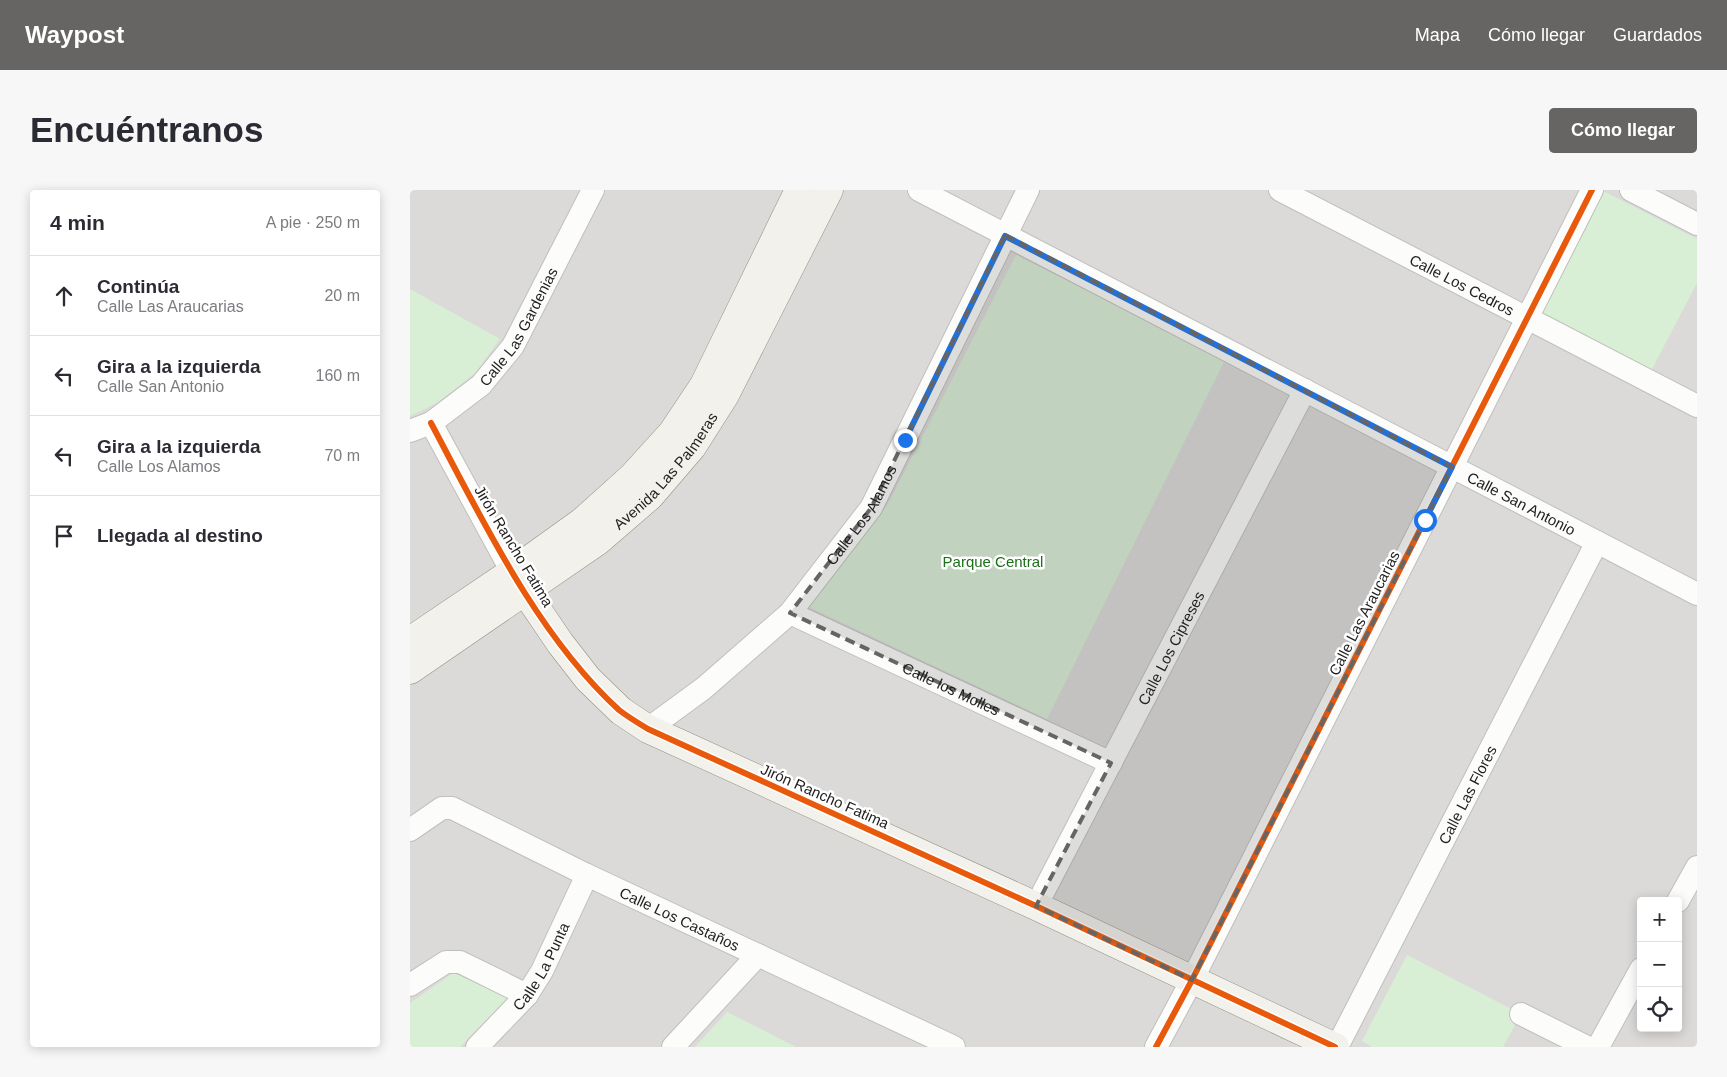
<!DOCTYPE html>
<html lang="es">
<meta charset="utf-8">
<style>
:root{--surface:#fff;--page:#f7f7f7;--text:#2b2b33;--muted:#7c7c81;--line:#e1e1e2;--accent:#666564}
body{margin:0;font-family:Helvetica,sans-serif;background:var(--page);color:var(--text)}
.controls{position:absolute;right:15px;bottom:15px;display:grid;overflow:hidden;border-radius:5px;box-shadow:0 2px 12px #0003}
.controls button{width:45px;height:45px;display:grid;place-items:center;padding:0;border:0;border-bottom:1px solid var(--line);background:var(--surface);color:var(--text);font:25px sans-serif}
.stop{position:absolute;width:15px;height:15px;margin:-11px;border:4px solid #1a73e8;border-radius:50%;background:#fff}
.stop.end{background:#1a73e8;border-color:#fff;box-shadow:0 1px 5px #0008}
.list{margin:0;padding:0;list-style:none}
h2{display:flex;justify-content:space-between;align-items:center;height:65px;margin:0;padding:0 20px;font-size:21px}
h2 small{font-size:16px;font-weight:400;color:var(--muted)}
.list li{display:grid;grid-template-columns:32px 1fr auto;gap:15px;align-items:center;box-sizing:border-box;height:80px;padding:0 20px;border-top:1px solid var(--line)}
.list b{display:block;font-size:19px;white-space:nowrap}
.list p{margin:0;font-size:16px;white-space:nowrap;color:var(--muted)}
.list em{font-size:16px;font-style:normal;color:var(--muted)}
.icon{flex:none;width:28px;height:28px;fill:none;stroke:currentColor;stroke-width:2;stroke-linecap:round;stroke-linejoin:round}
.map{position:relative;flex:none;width:1287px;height:857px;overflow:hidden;border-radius:5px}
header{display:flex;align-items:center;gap:30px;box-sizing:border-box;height:70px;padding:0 25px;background:var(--accent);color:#fff}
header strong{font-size:24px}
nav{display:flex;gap:28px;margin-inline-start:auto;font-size:18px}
.intro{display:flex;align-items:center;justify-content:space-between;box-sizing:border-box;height:120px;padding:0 30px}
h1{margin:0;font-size:35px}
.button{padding:12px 22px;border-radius:5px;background:var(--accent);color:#fff;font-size:18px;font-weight:700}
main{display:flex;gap:30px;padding:0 30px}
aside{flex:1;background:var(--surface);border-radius:5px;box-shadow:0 2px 12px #0003}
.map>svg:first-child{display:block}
.residential{fill:#dbdad8;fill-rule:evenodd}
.park{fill:#d9efd5}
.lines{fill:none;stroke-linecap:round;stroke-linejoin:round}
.street-casing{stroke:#bfbfbd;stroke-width:24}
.secondary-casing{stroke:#949381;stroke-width:29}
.street{stroke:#fcfcfb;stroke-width:22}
.secondary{stroke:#f2f1eb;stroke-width:28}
.cycleway-casing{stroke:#fff;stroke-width:9}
.cycleway{stroke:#e8590c;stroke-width:6}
.route{stroke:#1a73e8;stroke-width:6}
.marked{fill:#666564;fill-opacity:0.2;stroke:#666564;stroke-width:4;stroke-dasharray:10 6;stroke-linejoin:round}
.labels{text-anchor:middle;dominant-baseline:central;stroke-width:5;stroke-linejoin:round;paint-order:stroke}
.street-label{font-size:15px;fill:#1e1e1e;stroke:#fff}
.park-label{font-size:15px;fill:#1d6f19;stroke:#fff}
</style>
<header>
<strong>Waypost</strong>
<nav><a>Mapa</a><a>Cómo llegar</a><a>Guardados</a></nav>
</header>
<div class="intro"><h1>Encuéntranos</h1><a class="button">Cómo llegar</a></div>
<main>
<aside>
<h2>4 min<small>A pie · 250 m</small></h2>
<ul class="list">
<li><svg class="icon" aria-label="ahead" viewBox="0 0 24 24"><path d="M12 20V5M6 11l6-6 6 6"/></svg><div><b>Continúa</b><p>Calle Las Araucarias</p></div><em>20 m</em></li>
<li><svg class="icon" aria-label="left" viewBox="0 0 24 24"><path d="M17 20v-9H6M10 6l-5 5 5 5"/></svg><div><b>Gira a la izquierda</b><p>Calle San Antonio</p></div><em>160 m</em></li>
<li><svg class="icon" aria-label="left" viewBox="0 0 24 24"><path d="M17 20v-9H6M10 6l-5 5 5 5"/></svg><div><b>Gira a la izquierda</b><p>Calle Los Alamos</p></div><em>70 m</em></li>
<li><svg class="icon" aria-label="arrive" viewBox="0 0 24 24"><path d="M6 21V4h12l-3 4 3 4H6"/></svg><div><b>Llegada al destino</b></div></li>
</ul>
</aside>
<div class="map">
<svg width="1287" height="857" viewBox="0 0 1287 857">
<rect width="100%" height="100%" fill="#eceae7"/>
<path class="residential" d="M0,0H1287V857H0ZM1231,711H1268V838H1231Z"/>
<g class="park">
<path d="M1193,1L1287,49V93L1241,181L1130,125Z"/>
<path d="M606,65L815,170L637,529L399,417L478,314Z"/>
<path d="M0,99L90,149L65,183L27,213L0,226Z"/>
<path d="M997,765L1111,824L1093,857H962L952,851Z"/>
<path d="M43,783L99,807L50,857H0V813Z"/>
<path d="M317,822L386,857H285Z"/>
</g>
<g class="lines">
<defs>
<g id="street">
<path id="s1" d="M509,0L1287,404"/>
<path id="s2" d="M870,0L1287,216"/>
<path d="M1221,0L1287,34"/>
<path d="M21,233L102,382"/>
<path id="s3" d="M0,241L21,233L71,195L103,156L183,0"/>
<path id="s4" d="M380,423L701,573"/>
<path id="s5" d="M238,539L294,498L380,423L461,318L618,0"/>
<path id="s6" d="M0,640L32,618H42L177,685L544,857"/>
<path d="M1268,711L1287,677"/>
<path id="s7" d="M626,716L895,200"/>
<path d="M0,795L36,772H50L117,805"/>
<path d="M1111,824L1177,857"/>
<path id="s8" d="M67,857L117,805L132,781L177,685"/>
<path d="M263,857L348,765"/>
<path d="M746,857L782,790L1182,0"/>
<path id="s9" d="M927,857L1187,352"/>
<path d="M1188,857L1231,779"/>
</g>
<g id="secondary">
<path d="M102,382L150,453L178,489L211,521L238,539L626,716L925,857"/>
<path d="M0,451L102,382L173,331L222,287L262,243L294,195L389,0"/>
<path id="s10" d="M0,480L188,351L240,306L282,257L315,205L419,0"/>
</g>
</defs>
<use href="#street" class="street-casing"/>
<use href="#secondary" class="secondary-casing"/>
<use href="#street" class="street"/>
<use href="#secondary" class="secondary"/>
<defs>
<g id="cycleway">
<path d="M21,233C73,331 127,445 209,520C218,527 228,533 238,539L626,716L925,857"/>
<path d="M746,857L782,790L1182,0"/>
</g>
</defs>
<use href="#cycleway" class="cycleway-casing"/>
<use href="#cycleway" class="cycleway"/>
</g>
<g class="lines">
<path class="route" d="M495,250L595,46L1042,277L1015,330"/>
</g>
<path class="marked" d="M595,45L1042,277L782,790L626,716L701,573L380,423L461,318Z"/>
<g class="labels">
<g class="street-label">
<text stroke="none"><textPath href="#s2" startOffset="205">Calle Los Cedros</textPath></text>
<text stroke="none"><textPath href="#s3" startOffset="155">Calle Las Gardenias</textPath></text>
<text stroke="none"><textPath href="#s10" startOffset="326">Avenida Las Palmeras</textPath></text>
<text stroke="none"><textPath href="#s1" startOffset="679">Calle San Antonio</textPath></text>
<text stroke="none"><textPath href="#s5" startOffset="305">Calle Los Alamos</textPath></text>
<text transform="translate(104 356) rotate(59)">Jirón Rancho Fatima</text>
<text transform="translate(954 423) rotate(-63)">Calle Las Araucarias</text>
<text stroke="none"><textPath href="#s7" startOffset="291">Calle Los Cipreses</textPath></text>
<text stroke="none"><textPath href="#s4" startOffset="178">Calle los Molles</textPath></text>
<text stroke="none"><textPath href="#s9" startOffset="284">Calle Las Flores</textPath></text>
<text transform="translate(415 606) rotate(24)">Jirón Rancho Fatima</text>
<text stroke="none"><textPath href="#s6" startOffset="302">Calle Los Castaños</textPath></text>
<text stroke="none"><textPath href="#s8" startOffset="104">Calle La Punta</textPath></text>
</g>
<g class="park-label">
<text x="583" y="371">Parque Central</text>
</g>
</g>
</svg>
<div class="controls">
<button>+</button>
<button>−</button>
<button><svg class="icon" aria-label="locate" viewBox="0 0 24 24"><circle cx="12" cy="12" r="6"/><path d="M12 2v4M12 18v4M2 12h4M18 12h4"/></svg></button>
</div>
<div class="stop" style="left:1015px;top:330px"></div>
<div class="stop end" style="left:495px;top:250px"></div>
</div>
</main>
